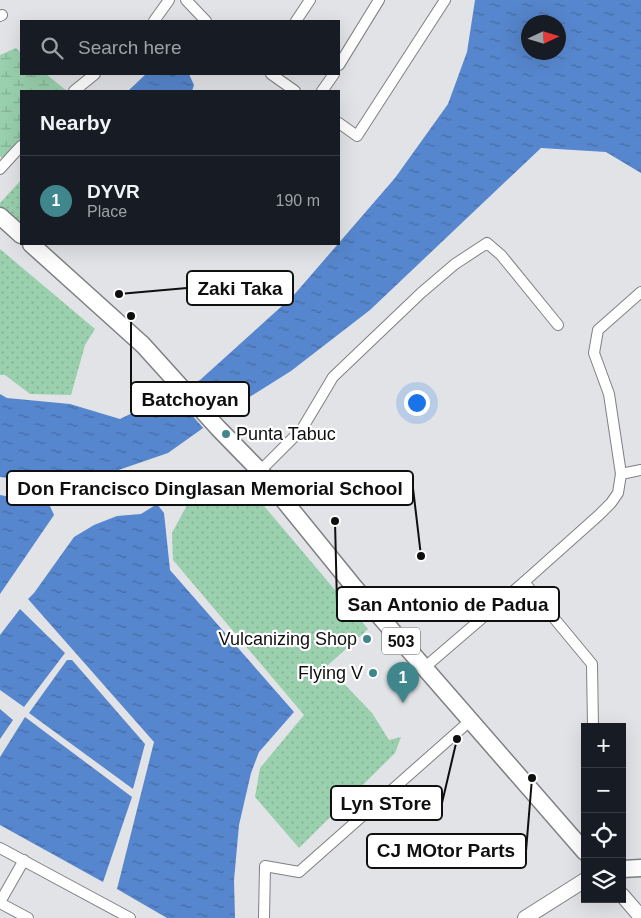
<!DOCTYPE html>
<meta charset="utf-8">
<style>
:root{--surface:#171b24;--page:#242831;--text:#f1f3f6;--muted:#9ea1a6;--line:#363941;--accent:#3f878c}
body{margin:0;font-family:Arial,sans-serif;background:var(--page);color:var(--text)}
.controls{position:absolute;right:15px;bottom:15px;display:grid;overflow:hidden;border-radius:0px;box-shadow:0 5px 20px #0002}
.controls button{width:45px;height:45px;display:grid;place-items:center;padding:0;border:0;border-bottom:1px solid var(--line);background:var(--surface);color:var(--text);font:25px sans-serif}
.compass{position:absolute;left:521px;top:15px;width:45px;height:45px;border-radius:50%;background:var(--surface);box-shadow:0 5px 20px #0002;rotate:86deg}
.you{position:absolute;left:416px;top:402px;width:18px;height:18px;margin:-12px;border:4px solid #fff;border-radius:50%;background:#1a73e8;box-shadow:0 0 0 8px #1a73e833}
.badge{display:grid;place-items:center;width:32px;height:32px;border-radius:50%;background:var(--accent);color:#fff;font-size:16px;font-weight:700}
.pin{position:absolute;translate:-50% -41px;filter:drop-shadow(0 1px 2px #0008)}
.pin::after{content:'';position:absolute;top:26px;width:18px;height:15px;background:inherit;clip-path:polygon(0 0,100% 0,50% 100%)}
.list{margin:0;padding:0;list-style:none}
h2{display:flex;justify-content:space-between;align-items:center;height:65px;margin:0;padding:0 20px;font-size:21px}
h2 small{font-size:16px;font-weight:400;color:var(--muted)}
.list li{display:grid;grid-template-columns:32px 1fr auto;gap:15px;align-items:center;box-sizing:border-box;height:90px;padding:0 20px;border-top:1px solid var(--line)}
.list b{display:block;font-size:19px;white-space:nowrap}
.list p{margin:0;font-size:16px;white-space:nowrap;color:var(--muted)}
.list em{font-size:16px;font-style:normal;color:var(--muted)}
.icon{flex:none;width:28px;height:28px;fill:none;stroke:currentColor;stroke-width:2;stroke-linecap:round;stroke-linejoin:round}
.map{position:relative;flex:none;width:641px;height:918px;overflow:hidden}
.search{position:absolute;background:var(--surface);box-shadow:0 5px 20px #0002;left:20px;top:20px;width:320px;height:55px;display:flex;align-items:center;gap:12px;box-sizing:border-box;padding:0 18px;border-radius:0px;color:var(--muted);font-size:19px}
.panel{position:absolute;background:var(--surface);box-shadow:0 5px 20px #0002;left:20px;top:90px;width:320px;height:155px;border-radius:0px}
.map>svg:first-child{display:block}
.grass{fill:url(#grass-dots)}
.wetland{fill:url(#wetland-marsh)}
.water{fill:url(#water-ripples);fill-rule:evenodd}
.pier{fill:#e2e3e6}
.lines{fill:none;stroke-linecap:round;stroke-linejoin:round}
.minor-casing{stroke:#7f8083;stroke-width:12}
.secondary-casing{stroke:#7f8083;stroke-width:16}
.primary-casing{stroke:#7f8083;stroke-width:19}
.minor{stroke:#fff;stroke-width:10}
.secondary{stroke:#fff;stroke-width:14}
.primary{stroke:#fff;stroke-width:16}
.poi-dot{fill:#3f878c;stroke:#fff;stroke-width:2}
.labels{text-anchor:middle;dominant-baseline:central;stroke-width:4.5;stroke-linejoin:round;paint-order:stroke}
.shield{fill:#fff;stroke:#575758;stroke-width:1}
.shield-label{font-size:16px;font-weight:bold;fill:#0f0f10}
.poi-label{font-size:18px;fill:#0f0f10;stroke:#fff;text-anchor:end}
.leader{fill:none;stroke:#0f0f10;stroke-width:2}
.callout-dot{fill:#0f0f10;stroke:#fff;stroke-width:2}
.callout{fill:#fff;stroke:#0f0f10;stroke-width:2}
.callout-label{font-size:19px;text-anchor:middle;font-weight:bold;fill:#0f0f10}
</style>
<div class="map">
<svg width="641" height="918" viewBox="0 0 641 918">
<defs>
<pattern id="grass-dots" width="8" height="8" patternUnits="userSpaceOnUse" patternTransform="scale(1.25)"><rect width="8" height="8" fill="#9ad0ad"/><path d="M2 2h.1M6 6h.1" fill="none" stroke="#84b194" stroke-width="1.8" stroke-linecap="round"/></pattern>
<pattern id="wetland-marsh" width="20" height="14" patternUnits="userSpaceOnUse" patternTransform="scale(1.25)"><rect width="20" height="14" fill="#9ad0ad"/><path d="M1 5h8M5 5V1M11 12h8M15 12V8" fill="none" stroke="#84b194"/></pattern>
<pattern id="water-ripples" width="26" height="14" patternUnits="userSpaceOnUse" patternTransform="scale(1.25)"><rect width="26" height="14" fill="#5686cd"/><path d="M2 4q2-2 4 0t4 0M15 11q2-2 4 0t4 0" fill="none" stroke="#466ca5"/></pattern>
</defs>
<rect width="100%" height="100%" fill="#e2e3e6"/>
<g class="grass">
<path d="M21,180V224L19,226L0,210V203Z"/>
<path d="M0,249L95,329L85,345L71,395L30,394L5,375H0Z"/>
<path d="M217,481L232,482L243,481L368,629L327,666L372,713L389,740L401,737L395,753L299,848L255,797L260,768L304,715L173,560L172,533L195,490Z"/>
</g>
<path class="wetland" d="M16,48L21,53V74H46L67,91H21V142L4,160L0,156V55Z"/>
<g class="water">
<path d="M475,0H641V173L606,152L541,148L370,310L291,371L227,411L168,453L75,485L0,477V394L7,398L70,404L120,419L200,380L293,296L395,178L448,104L467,52ZM528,22H558V52H528Z"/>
<path d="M146,74H189L194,85L192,91H128Z"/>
<path d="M0,495L49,504L54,515L0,594Z"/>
<path d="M157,504L164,513L170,570L294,712L259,752L251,773L239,825L234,880L235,918H167L117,889L154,742L28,599L34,593L74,537L94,525L117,516L141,514Z"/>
<path d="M20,609L65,653L24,707L0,690V635Z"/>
<path d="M67,660H72L145,744L133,789L29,713Z"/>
<path d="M0,709L13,720L0,739Z"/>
<path d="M25,717L132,797L103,882L0,825V757Z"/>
</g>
<path class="pier" d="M191,381L224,417L205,430L174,395Z"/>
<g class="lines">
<defs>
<g id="minor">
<path d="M186,0L206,21"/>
<path d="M0,16L2,15"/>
<path d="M154,21L169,0"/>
<path d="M296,21L310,0"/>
<path d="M339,65L379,0"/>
<path d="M271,74L295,91"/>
<path d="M74,91L95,74"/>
<path d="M322,91L334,74"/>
<path d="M339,123L357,136L445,0"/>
<path d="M0,169L21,146"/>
<path d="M260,471L302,429L333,377L421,293L455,264L487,243L501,255L558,325"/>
<path d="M621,474L641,470"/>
<path d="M524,582L592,664L593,727"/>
<path d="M424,668L524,582L599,515L611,503L618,493L621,474L609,394L594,353L598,330L641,292"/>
<path d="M0,848L130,918"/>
<path d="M0,902L24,860"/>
<path d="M0,903L28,918"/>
<path d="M264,918L265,866L299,872L471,720"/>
</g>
<g id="secondary">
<path d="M622,895L641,917"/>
<path d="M525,918L585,880"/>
</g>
<g id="primary">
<path d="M0,216L21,235"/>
<path d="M31,244L143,345L218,428L260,471L355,588L585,852"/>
<path d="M622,869L641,868"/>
</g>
</defs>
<use href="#minor" class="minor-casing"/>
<use href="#secondary" class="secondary-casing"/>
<use href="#primary" class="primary-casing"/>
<use href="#minor" class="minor"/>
<use href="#secondary" class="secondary"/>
<use href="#primary" class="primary"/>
</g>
<g class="poi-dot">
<circle cx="226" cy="434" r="5"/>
<circle cx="367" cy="639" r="5"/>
<circle cx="373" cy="673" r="5"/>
</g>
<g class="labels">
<rect class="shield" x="382" y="627.5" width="38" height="27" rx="4"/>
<g class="shield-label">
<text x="401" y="641">503</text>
</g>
<g class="poi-label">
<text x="236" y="434" text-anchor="start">Punta Tabuc</text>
<text x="357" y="639">Vulcanizing Shop</text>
<text x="363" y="673">Flying V</text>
</g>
</g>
<path class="leader" d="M119 294L187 288M131 316L131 399M421 556L413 488M335 521L337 604M457 739L442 803M532 778L526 851"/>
<g class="callout-dot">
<circle cx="119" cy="294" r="5"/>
<circle cx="131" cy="316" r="5"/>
<circle cx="421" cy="556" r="5"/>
<circle cx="335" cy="521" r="5"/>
<circle cx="457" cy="739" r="5"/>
<circle cx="532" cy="778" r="5"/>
</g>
<g class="callout">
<rect x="187" y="271" width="106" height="34" rx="5"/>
<rect x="131" y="382" width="118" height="34" rx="5"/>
<rect x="7" y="471" width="406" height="34" rx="5"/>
<rect x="337" y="587" width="222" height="34" rx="5"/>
<rect x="331" y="786" width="111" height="34" rx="5"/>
<rect x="367" y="834" width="159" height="34" rx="5"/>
</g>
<g class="callout-label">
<text x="240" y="295">Zaki Taka</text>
<text x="190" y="406">Batchoyan</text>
<text x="210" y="495">Don Francisco Dinglasan Memorial School</text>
<text x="448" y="611">San Antonio de Padua</text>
<text x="386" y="810">Lyn STore</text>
<text x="446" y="857">CJ MOtor Parts</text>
</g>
</svg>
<div class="controls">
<button>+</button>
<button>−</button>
<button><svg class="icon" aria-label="locate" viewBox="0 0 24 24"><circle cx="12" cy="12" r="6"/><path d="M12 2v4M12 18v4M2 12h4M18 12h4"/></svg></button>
<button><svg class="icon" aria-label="layers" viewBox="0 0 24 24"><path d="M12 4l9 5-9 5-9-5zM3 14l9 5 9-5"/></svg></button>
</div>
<svg class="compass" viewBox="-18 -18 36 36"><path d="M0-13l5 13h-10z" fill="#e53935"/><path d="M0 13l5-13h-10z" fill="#9ea1a6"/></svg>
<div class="you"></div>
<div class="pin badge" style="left:403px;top:703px">1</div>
<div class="search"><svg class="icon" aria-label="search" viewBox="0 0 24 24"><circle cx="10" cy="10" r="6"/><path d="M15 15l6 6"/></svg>Search here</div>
<section class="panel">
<h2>Nearby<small></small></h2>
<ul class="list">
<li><span class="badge">1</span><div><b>DYVR</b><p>Place</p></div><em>190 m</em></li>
</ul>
</section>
</div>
